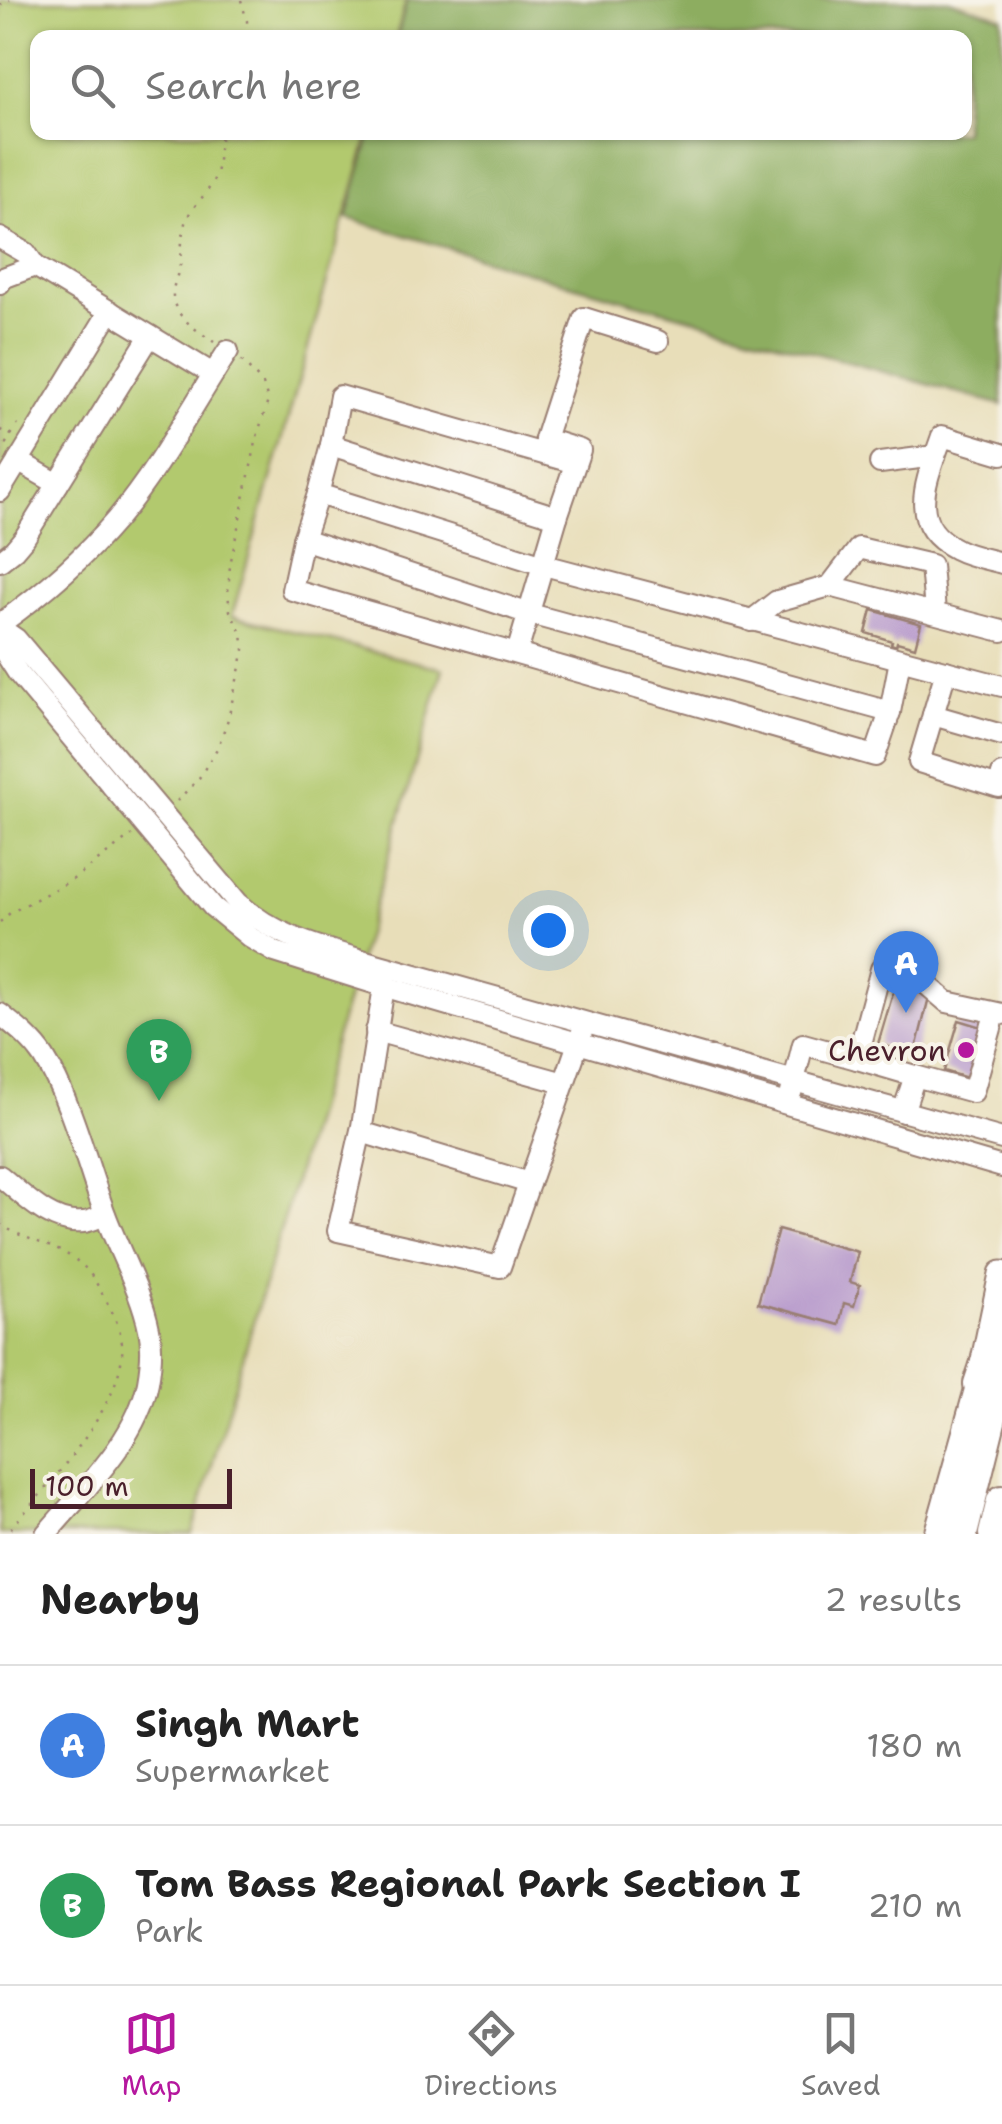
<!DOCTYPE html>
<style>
:root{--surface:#fff;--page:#f2f2f2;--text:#222;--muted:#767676;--line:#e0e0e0;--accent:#b5179e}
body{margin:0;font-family:"Shantell Sans",sans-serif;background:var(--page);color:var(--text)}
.scale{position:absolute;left:30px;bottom:25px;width:202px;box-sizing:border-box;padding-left:10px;border:5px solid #4a1f2b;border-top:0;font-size:28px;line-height:35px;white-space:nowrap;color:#4a1f2b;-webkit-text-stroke:8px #f7f3e8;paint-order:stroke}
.you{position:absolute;left:548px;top:930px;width:35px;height:35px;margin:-25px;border:8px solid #fff;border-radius:50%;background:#1a73e8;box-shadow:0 0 0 15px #1a73e833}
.badge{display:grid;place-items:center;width:65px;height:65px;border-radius:50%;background:var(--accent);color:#fff;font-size:32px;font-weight:700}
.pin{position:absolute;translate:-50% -82px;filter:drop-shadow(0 2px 5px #0008)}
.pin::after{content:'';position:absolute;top:52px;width:35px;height:30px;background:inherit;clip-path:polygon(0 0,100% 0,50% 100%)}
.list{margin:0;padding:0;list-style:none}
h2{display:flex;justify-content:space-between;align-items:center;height:130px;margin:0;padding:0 40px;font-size:42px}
h2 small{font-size:32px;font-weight:400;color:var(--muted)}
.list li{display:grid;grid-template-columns:65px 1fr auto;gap:30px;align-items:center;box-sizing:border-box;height:160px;padding:0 40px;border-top:2px solid var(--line)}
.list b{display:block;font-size:38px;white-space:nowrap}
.list p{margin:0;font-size:32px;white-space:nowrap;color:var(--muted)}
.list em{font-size:32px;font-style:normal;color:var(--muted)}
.icon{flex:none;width:55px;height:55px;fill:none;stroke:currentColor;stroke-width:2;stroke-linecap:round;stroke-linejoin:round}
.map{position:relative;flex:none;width:1002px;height:1534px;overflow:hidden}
.search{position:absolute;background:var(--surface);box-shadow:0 2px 8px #0004;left:30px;right:30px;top:30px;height:110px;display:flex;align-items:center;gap:25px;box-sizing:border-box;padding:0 35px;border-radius:20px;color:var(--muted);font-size:38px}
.sheet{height:450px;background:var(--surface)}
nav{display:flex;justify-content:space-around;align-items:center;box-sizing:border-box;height:140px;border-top:2px solid var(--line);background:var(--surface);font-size:28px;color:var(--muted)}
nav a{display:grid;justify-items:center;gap:5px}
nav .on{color:var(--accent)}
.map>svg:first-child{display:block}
.green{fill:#b2c96e;stroke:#7e744c;stroke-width:2.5}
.forest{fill:#8dad61;stroke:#6c6646;stroke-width:2.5}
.building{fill:#ba9ecd}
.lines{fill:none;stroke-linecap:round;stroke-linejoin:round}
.minor-casing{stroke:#997e72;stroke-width:24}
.major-casing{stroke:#997e72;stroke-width:29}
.highway-casing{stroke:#997e72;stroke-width:34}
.path{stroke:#997e72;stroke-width:2.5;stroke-dasharray:2.5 8;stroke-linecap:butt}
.minor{stroke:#fff;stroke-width:20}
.major{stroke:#fff;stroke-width:25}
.highway{stroke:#fff;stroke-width:30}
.poi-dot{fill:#b5179e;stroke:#f7f3e8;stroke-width:4}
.labels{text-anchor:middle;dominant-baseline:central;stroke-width:8;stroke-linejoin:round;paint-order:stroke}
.poi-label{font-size:30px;fill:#4a1f2b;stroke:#f7f3e8;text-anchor:end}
</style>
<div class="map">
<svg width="1002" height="1534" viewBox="0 0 1002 1534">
<rect width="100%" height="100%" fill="#f7f3e8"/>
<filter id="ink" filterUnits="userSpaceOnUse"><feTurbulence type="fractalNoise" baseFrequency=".01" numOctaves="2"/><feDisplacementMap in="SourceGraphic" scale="20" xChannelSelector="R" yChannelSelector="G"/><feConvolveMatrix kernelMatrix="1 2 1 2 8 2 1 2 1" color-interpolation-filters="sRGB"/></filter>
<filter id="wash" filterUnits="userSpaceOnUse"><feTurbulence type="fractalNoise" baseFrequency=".0048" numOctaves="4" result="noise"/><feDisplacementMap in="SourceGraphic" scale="40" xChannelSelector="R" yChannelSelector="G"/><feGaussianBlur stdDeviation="2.25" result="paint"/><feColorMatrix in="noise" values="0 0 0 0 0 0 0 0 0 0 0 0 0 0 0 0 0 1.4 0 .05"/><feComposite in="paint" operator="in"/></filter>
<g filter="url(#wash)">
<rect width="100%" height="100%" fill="#e8deb9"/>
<path class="green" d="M0,0H406L396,37L38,38V132L369,133L232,616L443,669L192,1534H0Z"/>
<path class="forest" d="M407,0H949L1002,17V405L558,281L347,218L371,133L964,132V38L397,37Z"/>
<g id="blocks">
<g class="building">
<path d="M872,610L921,624L915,647L897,642L896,646L891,644L892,641L866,633Z"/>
<path d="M896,983L930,993L916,1049L913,1048L912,1054L878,1044Z"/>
<path d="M959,1020L989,1029L974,1080L944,1071Z"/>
<path d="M778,1230L858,1252L850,1282L860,1285L854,1306L844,1303L839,1325L758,1303Z"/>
</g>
</g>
</g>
<g filter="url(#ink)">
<use href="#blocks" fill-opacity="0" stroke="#997e72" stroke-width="2.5"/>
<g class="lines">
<defs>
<g id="minor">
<path d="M0,238L26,253L35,266L3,278L0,283"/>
<path d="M35,266L213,374"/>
<path d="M331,445L340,396L575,463"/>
<path d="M1002,454L942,436C928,478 904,523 956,549C969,556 987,559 1002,563"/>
<path d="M18,461L58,484"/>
<path d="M880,463L935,456"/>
<path d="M0,491L110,311"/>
<path d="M318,494L544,565L1002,686"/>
<path d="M557,517L331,445L318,494L303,539L530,614L890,712L900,660"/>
<path d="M303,539L292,590L875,756L890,712"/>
<path d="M0,561L14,550L25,537L150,336"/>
<path d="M935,612L931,565L859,548L830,586L1002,631"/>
<path d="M751,621L777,601L830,586"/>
<path d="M0,624C42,594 82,560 116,520C159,469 191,408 228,351"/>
<path d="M0,628L16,639L238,903C273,935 317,947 362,960L1002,1139"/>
<path d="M0,645L18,673L213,907L251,938L275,952L383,986L1002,1167"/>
<path d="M517,653L557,517L580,450L545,439L584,318L658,341"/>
<path d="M946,671L919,762L999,787L1002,774"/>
<path d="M933,715L1002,735"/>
<path d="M386,974L362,1126L338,1231L500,1267L582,1032"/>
<path d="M0,1014C16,1027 32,1039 44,1057C71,1100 87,1165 105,1214C119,1252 141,1290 149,1329C153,1347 151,1365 148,1382C137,1440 83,1490 46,1534"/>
<path d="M376,1031L564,1083"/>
<path d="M857,1059L915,1076L903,1112"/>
<path d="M915,1076L973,1092L995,1014"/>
<path d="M791,1093L803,1044L857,1059L881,969L918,977L947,1002L1002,1014"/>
<path d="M361,1132L529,1183"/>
<path d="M0,1176C22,1194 52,1226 83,1222C90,1222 98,1217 105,1215"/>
</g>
<path id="major" d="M937,1534L979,1384L1002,1274"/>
<g id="highway">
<path d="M979,1384L1002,1315"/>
<path d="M962,1534L1002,1373"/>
<path d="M994,1534L1002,1501"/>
</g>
</defs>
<use href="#minor" class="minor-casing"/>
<use href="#major" class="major-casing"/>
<use href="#highway" class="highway-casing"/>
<g class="path">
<path d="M241,0L247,21L248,38"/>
<path d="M0,5L10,0"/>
<path d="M214,342C199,332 173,316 173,296C172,286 178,275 180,265C183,249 180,233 187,218C194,204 208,194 214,179C220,165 217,148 222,132"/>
<path d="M0,430L12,435"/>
<path d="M0,453L18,424"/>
<path d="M177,801L199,778L218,747L228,719L244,650L242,635L230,611L228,593L230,565L258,433L268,401L263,384L241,360"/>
<path d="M0,922L10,913L72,880L132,835"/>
<path d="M0,1224C26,1242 58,1244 82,1265C92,1274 98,1286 104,1297C114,1314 124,1334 122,1355C117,1414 44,1489 6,1534"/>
</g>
<use href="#minor" class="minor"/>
<use href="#major" class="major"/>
<use href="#highway" class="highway"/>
</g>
</g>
<circle class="poi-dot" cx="966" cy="1050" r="10"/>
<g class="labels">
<g class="poi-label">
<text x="946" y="1050">Chevron</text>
</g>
</g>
</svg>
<div class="scale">100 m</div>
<div class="you"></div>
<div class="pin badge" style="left:906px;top:1013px;background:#3f7fe0">A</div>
<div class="pin badge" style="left:159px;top:1101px;background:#2e9e5b">B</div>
<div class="search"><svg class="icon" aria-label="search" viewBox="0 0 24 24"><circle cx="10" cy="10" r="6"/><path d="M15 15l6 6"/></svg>Search here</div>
</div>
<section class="sheet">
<h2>Nearby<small>2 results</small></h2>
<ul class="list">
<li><span class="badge" style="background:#3f7fe0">A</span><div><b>Singh Mart</b><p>Supermarket</p></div><em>180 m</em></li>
<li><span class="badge" style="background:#2e9e5b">B</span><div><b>Tom Bass Regional Park Section I</b><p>Park</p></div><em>210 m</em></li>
</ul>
</section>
<nav>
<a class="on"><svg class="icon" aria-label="map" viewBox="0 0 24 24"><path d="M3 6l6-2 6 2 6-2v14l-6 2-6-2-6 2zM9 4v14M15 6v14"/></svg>Map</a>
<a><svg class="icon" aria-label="directions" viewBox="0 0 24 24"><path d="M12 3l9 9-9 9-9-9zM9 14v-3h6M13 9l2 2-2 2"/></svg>Directions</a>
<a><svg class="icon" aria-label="saved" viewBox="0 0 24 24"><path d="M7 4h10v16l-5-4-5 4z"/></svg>Saved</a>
</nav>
